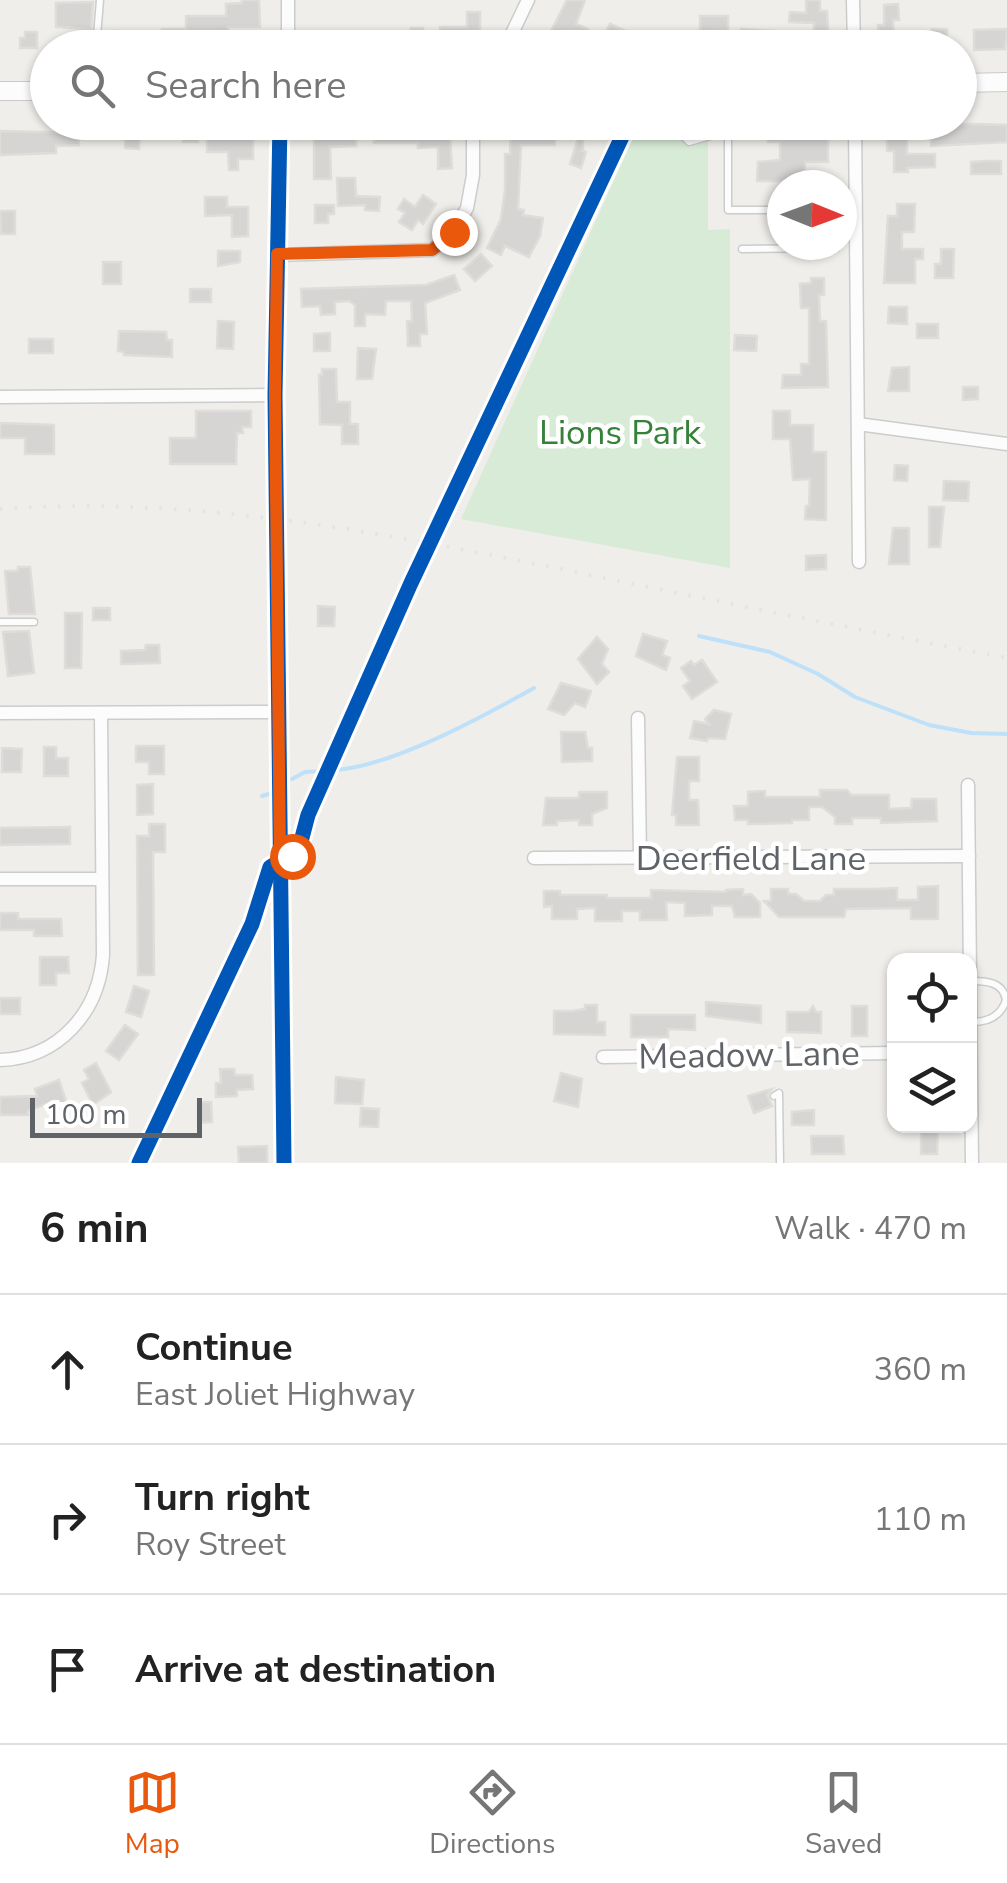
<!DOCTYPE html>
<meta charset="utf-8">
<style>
:root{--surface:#fff;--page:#f2f2f2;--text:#222;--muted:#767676;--line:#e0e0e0;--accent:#ea580c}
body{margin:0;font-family:"Nunito Sans",sans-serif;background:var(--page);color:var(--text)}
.controls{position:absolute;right:30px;bottom:30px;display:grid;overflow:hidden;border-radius:20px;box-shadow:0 2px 8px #0004}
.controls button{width:90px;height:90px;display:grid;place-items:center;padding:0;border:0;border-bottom:2px solid var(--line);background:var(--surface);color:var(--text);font:50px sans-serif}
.compass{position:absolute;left:767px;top:170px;width:90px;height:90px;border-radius:50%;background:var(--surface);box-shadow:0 2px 8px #0004;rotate:91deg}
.scale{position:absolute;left:30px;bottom:25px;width:172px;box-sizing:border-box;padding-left:10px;border:5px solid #5f6368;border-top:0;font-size:28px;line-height:35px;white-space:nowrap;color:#5f6368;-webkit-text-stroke:8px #fff;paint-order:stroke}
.stop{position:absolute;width:30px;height:30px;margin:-22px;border:8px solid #ea580c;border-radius:50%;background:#fff}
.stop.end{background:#ea580c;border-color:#fff;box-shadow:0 2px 10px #0008}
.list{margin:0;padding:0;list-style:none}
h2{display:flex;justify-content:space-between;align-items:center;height:130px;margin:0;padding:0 40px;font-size:42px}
h2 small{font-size:32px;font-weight:400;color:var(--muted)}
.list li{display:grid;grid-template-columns:65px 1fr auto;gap:30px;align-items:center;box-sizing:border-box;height:150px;padding:0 40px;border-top:2px solid var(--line)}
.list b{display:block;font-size:38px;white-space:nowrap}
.list p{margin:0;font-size:32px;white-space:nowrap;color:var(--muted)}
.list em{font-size:32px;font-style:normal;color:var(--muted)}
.icon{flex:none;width:55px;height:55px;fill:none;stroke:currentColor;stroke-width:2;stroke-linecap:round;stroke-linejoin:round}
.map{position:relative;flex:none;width:1007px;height:1163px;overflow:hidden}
.search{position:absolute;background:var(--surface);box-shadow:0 2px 8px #0004;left:30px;right:30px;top:30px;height:110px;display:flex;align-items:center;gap:25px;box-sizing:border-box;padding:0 35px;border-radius:55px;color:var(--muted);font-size:38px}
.sheet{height:580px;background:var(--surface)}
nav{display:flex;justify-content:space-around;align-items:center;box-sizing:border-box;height:140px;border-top:2px solid var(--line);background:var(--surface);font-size:28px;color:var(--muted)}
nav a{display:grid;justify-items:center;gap:5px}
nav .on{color:var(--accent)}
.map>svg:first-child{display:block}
.green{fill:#d8ebd6}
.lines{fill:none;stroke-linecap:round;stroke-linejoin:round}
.stream{stroke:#bfe0f9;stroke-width:4}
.building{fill:#d6d5d3;stroke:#deddd9;stroke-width:2.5}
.service-casing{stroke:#cbcccc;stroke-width:9}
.minor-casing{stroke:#cbcccc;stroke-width:15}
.secondary-casing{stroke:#cacacb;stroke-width:20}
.service{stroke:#fdfcfc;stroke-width:6}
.minor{stroke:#fdfcfc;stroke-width:12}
.secondary{stroke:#fdfcfc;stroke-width:18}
.rail{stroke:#e4e4e4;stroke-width:4;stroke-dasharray:2.5 12;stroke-linecap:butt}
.cycleway-casing{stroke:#fff;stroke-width:21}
.cycleway{stroke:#0057b8;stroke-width:15}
.route{stroke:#ea580c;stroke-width:12}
.labels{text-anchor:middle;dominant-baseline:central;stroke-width:9;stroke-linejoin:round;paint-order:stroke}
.park-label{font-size:35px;fill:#348238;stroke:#fff}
.street-label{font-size:35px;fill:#5f6368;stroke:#fff}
</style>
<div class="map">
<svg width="1007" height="1163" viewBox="0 0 1007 1163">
<rect width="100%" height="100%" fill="#efeeea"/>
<path class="green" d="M640,123H708V230L730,229V568L461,519Z"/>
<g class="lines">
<g class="stream">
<path d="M699,636L770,652L818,674L855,697L929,725L971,733L1007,734"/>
<path d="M335,770C393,766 482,717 534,688"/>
<path d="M292,779L305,772L322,771"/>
<path d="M262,796L272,793"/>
</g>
</g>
<g class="building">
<path d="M242,0H259L260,27H228V46H213V31H186V16H226V4L242,3Z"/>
<path d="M567,0H585L576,24L588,29L582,44L563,35L559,44L547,39Z"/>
<path d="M806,0H820V11H827L829,46H814V23L789,22L790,12L806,13Z"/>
<path d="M93,2L91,29L56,27V3Z"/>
<path d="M898,4L899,20H893L894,43H878V25H884V5Z"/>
<path d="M467,12H480V48H440V27H467Z"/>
<path d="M700,16H728V31H712V38H700Z"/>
<path d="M610,24L641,38L637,48H613L601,42Z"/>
<path d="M411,28H423V48H372L371,36L411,37Z"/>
<rect x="162" y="29" width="24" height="17"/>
<path d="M741,29L794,32V46H776V42L741,46Z"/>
<rect x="932" y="29" width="15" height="15"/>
<path d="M1007,29L1005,49L974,50V30Z"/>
<path d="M113,31L139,32V47H113Z"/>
<path d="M25,32H37V48H20V38H25Z"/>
<rect x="325" y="33" width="28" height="15"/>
<path d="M583,122V151L586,152L581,168L570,164L578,138H555V145H521L518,209L524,210L523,215L543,218L540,236L529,257L505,246L501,255L487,248L501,219L505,190V154H510L511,123Z"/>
<path d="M768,122H828V162H805L804,181H757L758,162L780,160V142H768Z"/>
<path d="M314,123H331V131H356V146L330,147L331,179H314Z"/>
<path d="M449,123L452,168L438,169V147L418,148V143H374V124Z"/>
<path d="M893,123H907V154H935V167L907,168L908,172H894V151H887V131H893Z"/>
<path d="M976,124L1007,125V142L931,146V125Z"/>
<rect x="183" y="128" width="15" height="14"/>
<path d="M236,128H253V159H238V170H229L228,152H207V138L236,139Z"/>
<path d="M116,130L140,131L139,149L125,148V139L116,138Z"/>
<path d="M0,131L78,133L79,145L56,146V153L0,155Z"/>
<path d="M987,161H1001V174H971V162Z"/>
<path d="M337,178H355L356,196L380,197L379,211L365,210V205L338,206Z"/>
<path d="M423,195L436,204L423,224L418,220L412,230L399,222L405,213L398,209L404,199L415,207Z"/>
<path d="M205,197H227V207H248V236L232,237V215L205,216Z"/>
<path d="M897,204H915L914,232H902V249H923V259H915V283H884L888,216H897Z"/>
<path d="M315,205H334V214H328V223H315Z"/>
<path d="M0,211H15V234H1Z"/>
<path d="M941,249H954L953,278H935V264H941Z"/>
<path d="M218,251H240V262L218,266Z"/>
<path d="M481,254L492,266L475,281L464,269Z"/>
<rect x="103" y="262" width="18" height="22"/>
<path d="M454,275L460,290L425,303L427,334H420V346H408L407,321H412L411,301H386L385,315L365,314V326H355V305L349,301L335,302V314L321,315L320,306L302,307L301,289L426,285Z"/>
<path d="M811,278H824V295H819L820,321H826L828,387L782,388L783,375H801V364H809V308H801L800,284L811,283Z"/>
<rect x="190" y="289" width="21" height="13"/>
<path d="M889,307H907V324L888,323Z"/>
<path d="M218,321L234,322L233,349L217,348Z"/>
<rect x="917" y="324" width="21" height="14"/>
<path d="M119,331L166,332L167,340H172V357L124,355V352L118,351Z"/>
<path d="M330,333V351H314V334Z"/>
<path d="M735,335L757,336L756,351L734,350Z"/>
<rect x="29" y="339" width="24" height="14"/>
<path d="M358,348L376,349L372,379H357Z"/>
<path d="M909,367V391H888L892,368Z"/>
<path d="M322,369H336L337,402H350V424H358V444H342V425L320,424L319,375H322Z"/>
<path d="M963,387H978V399L963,400Z"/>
<path d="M196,411H251V427H242L243,433H237L236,464H170V438H196Z"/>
<path d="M773,411H790V425H813V452H826V520L805,519L806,506H809L810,479L793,480L790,439H773Z"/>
<path d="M0,423L54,425V454H25V438H0Z"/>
<path d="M895,465L908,466L907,481L894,480Z"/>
<path d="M944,481L969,482L968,501L943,500Z"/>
<path d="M929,507H944L940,547H929Z"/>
<path d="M893,528H909V564H889Z"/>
<path d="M826,555V569L806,570V556Z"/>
<path d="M18,567H30L35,614H9L5,571H18Z"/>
<path d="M318,606L335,607L334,626H318Z"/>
<rect x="93" y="608" width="17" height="12"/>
<path d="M65,613H82L81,668H65Z"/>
<path d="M29,631L34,673L8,676L3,632Z"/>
<path d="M643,634L667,641L662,655L670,658L666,670L636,656Z"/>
<path d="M597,637L608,649L602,664L609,672L597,684L578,659Z"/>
<path d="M146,645H159L160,663L121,664V651L145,650Z"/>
<path d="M702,660L717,682L692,699L683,686L690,681L681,668L691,661L694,665Z"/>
<path d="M561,683L591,691L585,707L575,703L564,715L548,709Z"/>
<path d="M714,710L731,714L725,739L708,738L707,741L690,738L694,721L709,724L705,719Z"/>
<path d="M561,732H585L588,748H592V761L562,762Z"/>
<path d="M136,746H164V774H149V762H136Z"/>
<path d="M44,747H56V758H68V776H44Z"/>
<path d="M2,748L22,749L21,772H2Z"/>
<path d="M677,757H699V781H689V800H698L699,825H676V815H672Z"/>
<path d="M153,784V814L137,815V785Z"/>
<path d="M820,790H847L851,795H889V809L911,808L912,799H936L937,821L881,823V818H852V824H835V817L822,807H809V820H792V823L748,824V820H735L734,806H748V792L765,791V797H820Z"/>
<path d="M579,792H607V808L592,814V825H579V820L557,821V825H543L546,798H579Z"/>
<path d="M149,824H165V852H153L154,975H138L137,836H149Z"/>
<path d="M70,827V844L0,845V828Z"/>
<path d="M938,886V919H911V908L846,909L844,917H779L764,901H771V889H788V894H796L804,901H820L826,895H834V889H873L897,888V900H918V887Z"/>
<path d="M743,889V895L751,894L760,903V917H735L732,906H712V915L685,916V903L666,902L667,920H640V911H622V921H595V908L577,909V919H552V906L544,907V891H560V895H607V898H651V890L726,892V890Z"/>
<path d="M0,913H18V919H61L62,936H34V930H0Z"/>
<path d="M40,957H68L69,973H56V985H40Z"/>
<path d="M134,986L149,991L141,1017L126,1012Z"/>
<rect x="0" y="998" width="20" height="16"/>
<path d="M706,1002L761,1006V1023L706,1016Z"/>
<path d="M585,1005H597V1022H605V1035L554,1034V1011H572L585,1009Z"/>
<path d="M813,1006L816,1012H821V1033L787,1032V1012H809Z"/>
<rect x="852" y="1006" width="15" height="30"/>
<path d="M631,1015H695V1030L668,1029V1037H631Z"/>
<path d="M125,1025L138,1034L119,1060L106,1051Z"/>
<path d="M96,1063L111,1092L93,1105L82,1083L89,1079L84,1070Z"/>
<path d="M220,1069H234L235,1075H252L253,1089L237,1090V1096L216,1097V1083H221Z"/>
<path d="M561,1073L582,1079L578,1107L554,1101Z"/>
<path d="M336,1077L364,1080L362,1104L335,1103Z"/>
<path d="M59,1080L67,1104L53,1109L51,1102L28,1111V1115H0V1097L37,1096L35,1089Z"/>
<path d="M772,1089L767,1095L772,1106L754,1113L748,1096Z"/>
<path d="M198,1102H211L212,1122L198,1123Z"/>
<path d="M361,1108L379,1109L378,1127L360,1126Z"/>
<path d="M814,1110V1125H792V1112Z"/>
<path d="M921,1126H938L937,1154H921Z"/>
<path d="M811,1136H843L844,1154H812Z"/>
<path d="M267,1146V1163H239L238,1147Z"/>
</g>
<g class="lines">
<defs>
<g id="service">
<path d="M96,48L100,0"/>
<path d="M728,122V210H782"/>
<path d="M651,133H680L694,122"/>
<path d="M680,133L689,142L728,131"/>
<path d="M782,210V226"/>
<path d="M742,249L836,248"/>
<path d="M0,622H34"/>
<path d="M972,981C987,981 1003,982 1006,1000"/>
<path d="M972,1022C988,1022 1001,1016 1006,1000"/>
<path d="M774,1096L779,1093L780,1163"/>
</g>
<g id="minor">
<path d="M288,0V48"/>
<path d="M853,0L854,48"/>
<path d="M505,48L528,0"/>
<path d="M280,122L275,395L284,1163"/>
<path d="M855,122L859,562"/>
<path d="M277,255L432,250L454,232L467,208L473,175V122"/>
<path d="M0,397L275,395"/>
<path d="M858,424L1007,444"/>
<path d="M0,713L277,712"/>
<path d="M638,718L640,858"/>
<path d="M968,785L972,1163"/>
<path d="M534,858L969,856"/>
<path d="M0,879H102"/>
<path d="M603,1057L894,1053"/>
<path d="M0,1060C59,1058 99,1012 103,955L101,713"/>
</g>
<g id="secondary">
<path d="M960,83L1007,82"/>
<path d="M0,91H48"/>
</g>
</defs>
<use href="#service" class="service-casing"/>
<use href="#minor" class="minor-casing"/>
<use href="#secondary" class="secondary-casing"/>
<use href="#service" class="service"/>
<use href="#minor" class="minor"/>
<use href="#secondary" class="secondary"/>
<path class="rail" d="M0,509C204,495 400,536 599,577C735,605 871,632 1007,658"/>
<defs>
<g id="cycleway">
<path d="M280,122L275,395L284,1163"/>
<path d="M139,1163L252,924L270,867L299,849L308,815L411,583L629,122"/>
</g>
</defs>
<use href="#cycleway" class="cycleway-casing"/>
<use href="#cycleway" class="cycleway"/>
</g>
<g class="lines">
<path class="route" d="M292,856L280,862L275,395L277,254L432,250L454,232"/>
</g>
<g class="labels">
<g class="park-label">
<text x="620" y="432">Lions Park</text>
</g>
<g class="street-label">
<text x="751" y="858">Deerfield Lane</text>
<text transform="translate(749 1055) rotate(-1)">Meadow Lane</text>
</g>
</g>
</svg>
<div class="controls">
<button><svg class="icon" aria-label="locate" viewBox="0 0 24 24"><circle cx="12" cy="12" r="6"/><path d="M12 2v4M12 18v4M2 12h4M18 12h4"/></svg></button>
<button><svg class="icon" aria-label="layers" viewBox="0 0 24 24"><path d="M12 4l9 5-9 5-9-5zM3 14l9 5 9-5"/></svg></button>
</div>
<svg class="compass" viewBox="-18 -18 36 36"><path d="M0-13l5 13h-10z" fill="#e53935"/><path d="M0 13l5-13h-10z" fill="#767676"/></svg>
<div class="scale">100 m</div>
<div class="stop" style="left:292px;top:856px"></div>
<div class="stop end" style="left:454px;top:232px"></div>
<div class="search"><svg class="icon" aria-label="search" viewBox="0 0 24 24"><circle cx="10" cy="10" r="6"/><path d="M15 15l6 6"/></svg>Search here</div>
</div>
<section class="sheet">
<h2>6 min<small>Walk · 470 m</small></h2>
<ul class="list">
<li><svg class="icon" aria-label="ahead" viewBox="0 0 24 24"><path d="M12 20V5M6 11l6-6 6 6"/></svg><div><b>Continue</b><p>East Joliet Highway</p></div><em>360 m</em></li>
<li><svg class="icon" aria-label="right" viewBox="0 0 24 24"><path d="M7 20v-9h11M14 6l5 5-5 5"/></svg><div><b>Turn right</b><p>Roy Street</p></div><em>110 m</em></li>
<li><svg class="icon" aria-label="arrive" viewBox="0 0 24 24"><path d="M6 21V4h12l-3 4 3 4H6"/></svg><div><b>Arrive at destination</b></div></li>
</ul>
</section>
<nav>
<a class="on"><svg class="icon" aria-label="map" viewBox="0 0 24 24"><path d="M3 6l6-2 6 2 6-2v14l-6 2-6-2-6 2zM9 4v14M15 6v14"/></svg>Map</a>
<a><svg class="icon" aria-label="directions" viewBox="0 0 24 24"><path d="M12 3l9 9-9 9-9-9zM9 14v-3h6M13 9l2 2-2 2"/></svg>Directions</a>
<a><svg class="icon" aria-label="saved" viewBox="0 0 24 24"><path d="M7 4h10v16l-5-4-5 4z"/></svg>Saved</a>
</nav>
